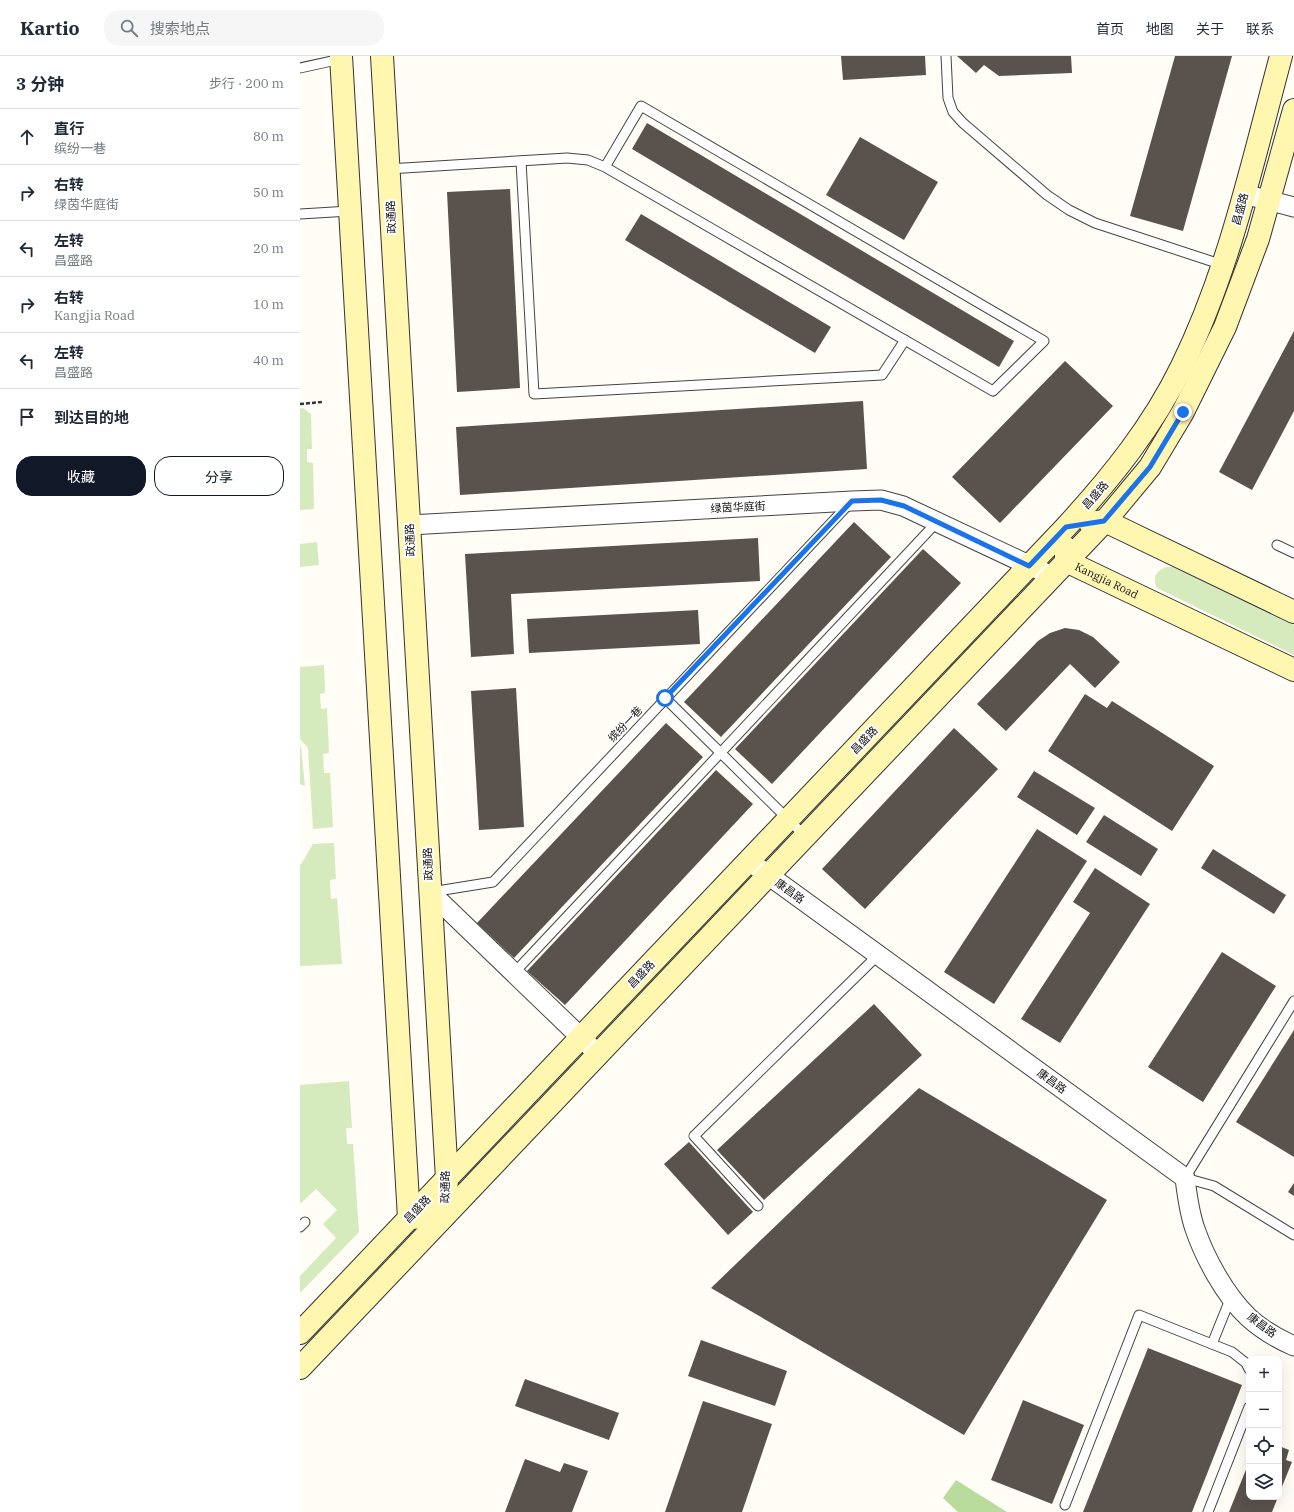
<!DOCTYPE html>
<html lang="zh">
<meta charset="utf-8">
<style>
:root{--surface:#fff;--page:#f6f6f7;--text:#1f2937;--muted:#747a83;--line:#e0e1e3;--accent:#111827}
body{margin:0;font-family:"IBM Plex Serif","Noto Sans SC",serif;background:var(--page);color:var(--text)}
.controls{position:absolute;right:12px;bottom:12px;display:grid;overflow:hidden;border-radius:8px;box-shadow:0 4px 16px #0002}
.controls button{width:36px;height:36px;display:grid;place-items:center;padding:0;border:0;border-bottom:1px solid var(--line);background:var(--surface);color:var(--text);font:20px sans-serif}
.stop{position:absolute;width:12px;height:12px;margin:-9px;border:3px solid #1a73e8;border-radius:50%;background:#fff}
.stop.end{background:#1a73e8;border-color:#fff;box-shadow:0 1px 4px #0008}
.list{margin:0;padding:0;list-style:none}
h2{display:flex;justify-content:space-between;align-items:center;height:52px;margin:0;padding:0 16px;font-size:17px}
h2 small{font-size:13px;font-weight:400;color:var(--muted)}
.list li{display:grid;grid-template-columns:26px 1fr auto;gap:12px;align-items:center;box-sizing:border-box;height:56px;padding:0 16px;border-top:1px solid var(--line)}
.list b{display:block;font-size:15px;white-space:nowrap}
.list p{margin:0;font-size:13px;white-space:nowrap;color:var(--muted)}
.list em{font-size:13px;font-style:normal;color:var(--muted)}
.actions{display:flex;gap:8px;padding:12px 16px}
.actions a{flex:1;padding:9px 0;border:1px solid var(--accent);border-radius:16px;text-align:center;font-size:14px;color:var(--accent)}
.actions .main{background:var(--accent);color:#fff}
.icon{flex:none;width:22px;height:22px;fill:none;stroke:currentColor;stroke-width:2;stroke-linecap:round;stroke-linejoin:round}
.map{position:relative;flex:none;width:994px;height:1456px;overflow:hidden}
header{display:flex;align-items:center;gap:24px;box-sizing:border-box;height:56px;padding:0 20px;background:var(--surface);border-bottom:1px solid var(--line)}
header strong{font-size:19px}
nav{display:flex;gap:22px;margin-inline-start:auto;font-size:14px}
.search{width:280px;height:36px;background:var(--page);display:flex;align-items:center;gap:10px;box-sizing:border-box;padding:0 14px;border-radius:16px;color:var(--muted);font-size:15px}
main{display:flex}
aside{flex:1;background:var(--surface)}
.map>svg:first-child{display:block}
.green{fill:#d5ebbd}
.forest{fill:#b9dc9c}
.building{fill:#5a524d}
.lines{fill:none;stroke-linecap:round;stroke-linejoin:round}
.lane-casing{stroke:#444;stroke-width:11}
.street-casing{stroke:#444;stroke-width:21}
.secondary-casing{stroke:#333;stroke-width:24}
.path{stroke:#333;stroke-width:2.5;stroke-dasharray:4 2;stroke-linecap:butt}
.lane{stroke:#fff;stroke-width:9}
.street{stroke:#fff;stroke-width:19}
.secondary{stroke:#fff6b0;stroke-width:22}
.route{stroke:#1a73e8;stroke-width:5}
.labels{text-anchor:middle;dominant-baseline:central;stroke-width:4;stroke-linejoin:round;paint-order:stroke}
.street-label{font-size:11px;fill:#111;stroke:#fff}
</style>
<header>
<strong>Kartio</strong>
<div class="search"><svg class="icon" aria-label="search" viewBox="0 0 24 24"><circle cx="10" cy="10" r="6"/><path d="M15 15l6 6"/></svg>搜索地点</div>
<nav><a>首页</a><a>地图</a><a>关于</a><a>联系</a></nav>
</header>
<main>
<aside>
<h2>3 分钟<small>步行 · 200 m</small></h2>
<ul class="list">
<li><svg class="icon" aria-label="ahead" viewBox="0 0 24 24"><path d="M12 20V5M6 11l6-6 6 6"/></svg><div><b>直行</b><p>缤纷一巷</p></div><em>80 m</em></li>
<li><svg class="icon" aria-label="right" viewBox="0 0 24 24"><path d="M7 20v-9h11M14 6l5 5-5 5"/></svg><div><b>右转</b><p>绿茵华庭街</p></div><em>50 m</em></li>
<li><svg class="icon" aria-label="left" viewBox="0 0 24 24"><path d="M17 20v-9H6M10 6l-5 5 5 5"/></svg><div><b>左转</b><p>昌盛路</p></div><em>20 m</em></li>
<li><svg class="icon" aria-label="right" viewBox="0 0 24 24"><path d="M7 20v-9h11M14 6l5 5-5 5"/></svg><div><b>右转</b><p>Kangjia Road</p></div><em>10 m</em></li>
<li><svg class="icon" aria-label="left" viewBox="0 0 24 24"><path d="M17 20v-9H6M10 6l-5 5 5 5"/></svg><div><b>左转</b><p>昌盛路</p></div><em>40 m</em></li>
<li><svg class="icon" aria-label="arrive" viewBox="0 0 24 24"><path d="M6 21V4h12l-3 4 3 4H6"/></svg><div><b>到达目的地</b></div></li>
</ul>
<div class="actions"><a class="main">收藏</a><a>分享</a></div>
</aside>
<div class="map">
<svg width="994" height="1456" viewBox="0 0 994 1456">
<rect width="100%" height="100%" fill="#fffdf5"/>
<g class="green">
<path d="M3,352L11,358L12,393H7V406L13,407L14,453L0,454V353Z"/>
<path d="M17,486L19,509L0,511V488Z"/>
<path d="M867,511H873L994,569V599L857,532C852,522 856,514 867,511Z"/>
<path d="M24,609L25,637L20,638L21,653L27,652L29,697L23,698L24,717H30L33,771L13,773L8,692L0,683V611Z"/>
<path d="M0,690L1,691L5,730L0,728Z"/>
<path d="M34,787L36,823L30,824L31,843L37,842L42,908L0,910V810L13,788Z"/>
<path d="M49,1025L52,1072H46L47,1088H53L59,1176L0,1237V1220L36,1182L23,1168L37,1154L16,1133L1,1147L0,1146V1029Z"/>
</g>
<path class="forest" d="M656,1424L707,1456H658L643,1442Z"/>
<g class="building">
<path d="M541,0H625L626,19L543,24Z"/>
<path d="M657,0H771L772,17L699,20L684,9L676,17Z"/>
<path d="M875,0H932L883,175L830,160Z"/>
<path d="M347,67L714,285L699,311L332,93Z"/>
<path d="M560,81L638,126L604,184L526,139Z"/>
<path d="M210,133L220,332L157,336L147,136Z"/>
<path d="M341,158L531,271L515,297L325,184Z"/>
<path d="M994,275V355L952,434L919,416Z"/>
<path d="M765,305L813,350L700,467L652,421Z"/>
<path d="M563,345L567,413L160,439L156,371Z"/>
<path d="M554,466L591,501L421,681L384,646Z"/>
<path d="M458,482L460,525L211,538L214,598L171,601L165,498Z"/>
<path d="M623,493L661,527L472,728L435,693Z"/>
<path d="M398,554L400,588L229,597L227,563Z"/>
<path d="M765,572L779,574L793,581L820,606L795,632L770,608L706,675L677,648L738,585L750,577Z"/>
<path d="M216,632L224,771L179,774L171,635Z"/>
<path d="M785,638L807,652L812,645L914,710L872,775L748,695Z"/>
<path d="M366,667L403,701L214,902L177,867Z"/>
<path d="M654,672L698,713L565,853L522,813Z"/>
<path d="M416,714L453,748L265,949L227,915Z"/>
<path d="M734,715L795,752L777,779L717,741Z"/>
<path d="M804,759L858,793L841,820L786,786Z"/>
<path d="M737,773L787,805L694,948L644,916Z"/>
<path d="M913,793L986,839L974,858L901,812Z"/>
<path d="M795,812L850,848L760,987L721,963L790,857L773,846Z"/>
<path d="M922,896L976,930L903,1046L848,1011Z"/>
<path d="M574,948L622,999L464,1144L417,1094Z"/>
<path d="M994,974V1101L936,1066Z"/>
<path d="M619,1032L807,1144L664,1379L411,1232Z"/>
<path d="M389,1086L453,1156L428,1179L364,1108Z"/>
<path d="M994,1127V1140L988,1136Z"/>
<path d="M401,1284L487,1315L475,1350L388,1320Z"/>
<path d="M848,1292L942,1329L892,1456H783Z"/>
<path d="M225,1323L319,1357L309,1384L215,1350Z"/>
<path d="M723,1344L784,1369L752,1448L691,1424Z"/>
<path d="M403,1345L472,1368L442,1456H365Z"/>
<path d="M979,1390L989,1394L986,1404L992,1406L979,1438Z"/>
<path d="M225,1403L260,1416L264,1407L288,1415L272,1456H205Z"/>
<path d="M949,1406V1441H978L972,1456H929Z"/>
</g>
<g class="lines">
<defs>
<g id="lane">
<path d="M646,0L648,42L653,56L663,67L747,139L769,154L795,167L923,209"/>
<path d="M0,12L41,3"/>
<path d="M221,105L234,338L582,319L605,284"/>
<path d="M88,113L267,102L288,104L305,111L693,335L744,285L341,50L305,111"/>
<path d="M0,158L50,155"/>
<path d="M977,489L994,497"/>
<path d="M365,642L505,780"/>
<path d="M131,836L193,826L550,447"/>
<path d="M214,917L637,466"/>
<path d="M994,945L885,1122L914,1130L994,1179"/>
<path d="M458,1150L394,1080L578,899"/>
<path d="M0,1171L5,1166"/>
<path d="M912,1288L931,1241"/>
<path d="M765,1449L839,1259L932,1296L946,1307L949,1313"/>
<path d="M908,1456L949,1351"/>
</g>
<g id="street">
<path d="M944,138L994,151"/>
<path d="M109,469L552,445L581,444L603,450L752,520"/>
<path d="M449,805L885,1122C887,1139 889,1156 895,1173C905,1202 925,1239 948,1261C961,1273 978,1283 994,1290"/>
<path d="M130,836L298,998"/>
</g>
<g id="secondary">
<path d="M41,0L109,1162L144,1160L147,1123L82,0"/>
<path d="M790,467L805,465L994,556"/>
<path id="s1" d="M766,492V505L994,614"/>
<path d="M0,1277L766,471C811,422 853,370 882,310C930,212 953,104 981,0"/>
<path d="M0,1312L805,465L850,411L883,356L925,271L958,183L994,54"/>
</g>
</defs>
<use href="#lane" class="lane-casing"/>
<use href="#street" class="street-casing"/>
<use href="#secondary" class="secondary-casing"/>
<path class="path" d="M0,348L22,346"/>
<use href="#lane" class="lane"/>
<use href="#street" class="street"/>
<use href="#secondary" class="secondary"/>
</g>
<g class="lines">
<path class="route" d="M365,642L552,445L581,444L604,450L729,510L766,471L804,465L850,411L883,356"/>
</g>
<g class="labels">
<g class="street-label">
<text transform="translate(940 153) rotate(-75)">昌盛路</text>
<text transform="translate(91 161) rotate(-93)">政通路</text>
<text transform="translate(795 439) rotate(-49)">昌盛路</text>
<text transform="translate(438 451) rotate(-3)">绿茵华庭街</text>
<text transform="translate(110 484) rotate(-93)">政通路</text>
<text stroke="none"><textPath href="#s1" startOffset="58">Kangjia Road</textPath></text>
<text transform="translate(325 668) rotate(-47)">缤纷一巷</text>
<text transform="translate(564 684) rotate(-46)">昌盛路</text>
<text transform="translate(128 808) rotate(-93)">政通路</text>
<text transform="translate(490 835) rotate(36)">康昌路</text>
<text transform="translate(341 918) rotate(-46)">昌盛路</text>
<text transform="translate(752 1025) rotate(36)">康昌路</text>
<text transform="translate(145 1131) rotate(-89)">政通路</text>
<text transform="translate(117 1153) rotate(-46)">昌盛路</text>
<text transform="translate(962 1269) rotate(37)">康昌路</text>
</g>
</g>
</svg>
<div class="controls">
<button>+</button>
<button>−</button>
<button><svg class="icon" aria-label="locate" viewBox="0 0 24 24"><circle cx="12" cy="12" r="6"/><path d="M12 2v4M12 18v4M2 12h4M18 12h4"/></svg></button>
<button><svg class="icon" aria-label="layers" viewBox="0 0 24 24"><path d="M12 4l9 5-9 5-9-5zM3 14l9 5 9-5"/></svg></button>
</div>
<div class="stop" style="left:365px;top:642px"></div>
<div class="stop end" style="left:883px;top:356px"></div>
</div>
</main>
